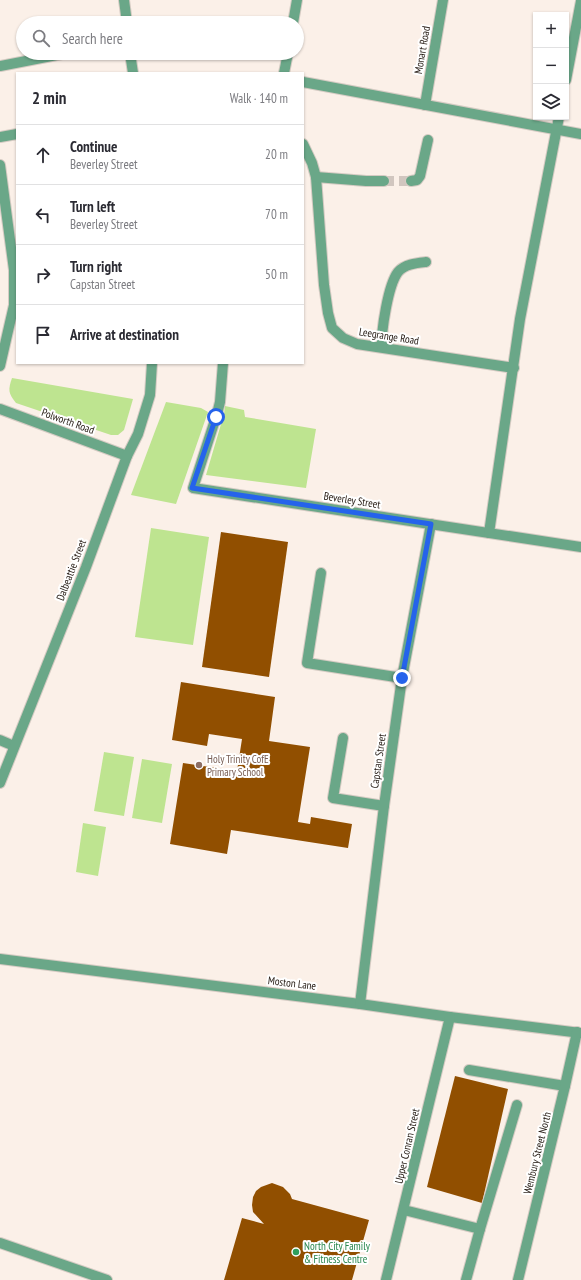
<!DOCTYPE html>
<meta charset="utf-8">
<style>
:root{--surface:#fff;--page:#f2f2f3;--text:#2b2b33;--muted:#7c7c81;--line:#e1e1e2}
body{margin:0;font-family:"PT Sans Narrow",sans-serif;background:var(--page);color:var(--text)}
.controls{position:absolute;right:12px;top:12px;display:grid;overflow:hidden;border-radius:0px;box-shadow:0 1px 3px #0004}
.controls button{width:36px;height:36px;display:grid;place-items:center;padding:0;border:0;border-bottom:1px solid var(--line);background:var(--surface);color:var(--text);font:20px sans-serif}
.stop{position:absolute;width:12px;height:12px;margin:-9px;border:3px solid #2563eb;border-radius:50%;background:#fff}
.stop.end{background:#2563eb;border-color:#fff;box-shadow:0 1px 4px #0008}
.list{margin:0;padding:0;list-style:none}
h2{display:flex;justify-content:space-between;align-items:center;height:52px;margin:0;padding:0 16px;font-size:17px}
h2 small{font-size:13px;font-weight:400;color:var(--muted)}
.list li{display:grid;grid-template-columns:26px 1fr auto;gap:12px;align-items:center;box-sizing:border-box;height:60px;padding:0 16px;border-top:1px solid var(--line)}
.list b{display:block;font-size:15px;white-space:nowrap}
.list p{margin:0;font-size:13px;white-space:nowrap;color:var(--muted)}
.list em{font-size:13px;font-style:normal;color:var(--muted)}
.icon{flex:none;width:22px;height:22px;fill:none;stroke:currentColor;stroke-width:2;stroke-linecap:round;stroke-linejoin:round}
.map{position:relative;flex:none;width:581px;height:1280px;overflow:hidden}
.search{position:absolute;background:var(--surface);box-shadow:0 1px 3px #0004;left:16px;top:16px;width:288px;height:44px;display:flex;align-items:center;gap:10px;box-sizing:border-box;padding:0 14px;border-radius:22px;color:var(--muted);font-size:15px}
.panel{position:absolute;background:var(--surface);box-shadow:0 1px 3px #0004;left:16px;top:72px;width:288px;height:292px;border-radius:0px}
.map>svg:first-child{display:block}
.green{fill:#bee490}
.building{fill:#914f00}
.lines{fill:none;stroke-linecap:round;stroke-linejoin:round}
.minor-tunnel{stroke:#d1c6bf;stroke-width:10;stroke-dasharray:10 5;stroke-linecap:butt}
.minor-casing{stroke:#d5cbc3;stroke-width:12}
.minor{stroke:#6aa788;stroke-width:10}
.route{stroke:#2563eb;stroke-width:5}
.education-dot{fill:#8d6e63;stroke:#fff;stroke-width:1.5}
.leisure-dot{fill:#2e9e5b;stroke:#fff;stroke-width:1.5}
.labels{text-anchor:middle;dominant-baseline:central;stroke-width:4;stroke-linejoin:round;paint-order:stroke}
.street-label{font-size:11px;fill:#2a2019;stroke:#fff}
.education-label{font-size:11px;fill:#785e54;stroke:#fff;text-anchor:start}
.leisure-label{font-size:11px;fill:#27864d;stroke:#fff;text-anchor:start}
</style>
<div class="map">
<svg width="581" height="1280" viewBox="0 0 581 1280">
<rect width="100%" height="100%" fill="#fbf0e8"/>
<g class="green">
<path d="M12,378L133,399L124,430L118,435H111L16,403C8,393 8,390 12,378Z"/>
<path d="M166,402L201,408L208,412L176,504L131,495Z"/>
<path d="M225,406L244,410L245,417L316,429L306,488L206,475L224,414Z"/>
<path d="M151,528L209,537L193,645L135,637Z"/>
<path d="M104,752L134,757L124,816L94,811Z"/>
<path d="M142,759L172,764L162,823L132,818Z"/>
<path d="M83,823L106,827L98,876L76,872Z"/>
</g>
<g class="building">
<path d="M221,532L288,542L269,677L202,667Z"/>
<path d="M181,682L275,697L269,741L310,747L298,822L310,824L311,817L352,824L348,848L231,830L227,854L170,844L183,763L237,771L242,739L209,734L207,746L172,740Z"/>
<path d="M455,1076L508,1089L482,1203L427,1187Z"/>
<path d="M272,1183L283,1187L290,1194L292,1199L369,1220L352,1280H224L242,1218L264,1224L253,1212L252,1205L253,1197L256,1191L261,1187Z"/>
</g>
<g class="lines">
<path class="minor-tunnel" d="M384,181H411"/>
<defs>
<g id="minor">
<path d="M124,0L127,23"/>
<path d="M293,23L297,0"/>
<path d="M130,53L133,73"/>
<path d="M0,66L67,53"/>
<path d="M284,73L288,53"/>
<path d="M566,80L581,1"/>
<path d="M303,82L581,134"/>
<path d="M425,105L443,0"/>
<path d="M0,137L17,134"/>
<path d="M303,144L312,163L316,177L324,285L328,313L332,328L343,338L357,344L514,368"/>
<path d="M0,165L14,270V305L0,366"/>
<path d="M316,177L366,181H384"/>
<path d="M411,181L417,180L420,176L428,140"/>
<path d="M382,347C381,331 388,285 398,272C405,264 417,263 426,262"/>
<path d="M0,409L127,456"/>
<path d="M218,410L220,402L223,363"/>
<path d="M216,417L193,488L581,547"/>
<path d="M489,533L520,319L559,117"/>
<path d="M321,573L307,663L402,678"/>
<path d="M343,738L333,798L384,806"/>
<path d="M0,740L14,746"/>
<path d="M0,783L86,567L127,456L138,434L150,395L152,363"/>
<path d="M0,959L360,1004L450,1017L581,1033"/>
<path d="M360,1004L384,806L402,678L431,524"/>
<path d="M469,1070L565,1086"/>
<path d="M404,1210L480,1229"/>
<path d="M0,1243L107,1280"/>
<path d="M386,1280L450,1017"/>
<path d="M466,1280L480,1229L517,1105"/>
<path d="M518,1280L565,1086L577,1032"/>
</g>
</defs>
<use href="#minor" class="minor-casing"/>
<use href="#minor" class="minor"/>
</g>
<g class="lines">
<path class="route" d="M216,417L192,488L431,524L402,678"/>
</g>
<circle class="education-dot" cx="199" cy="765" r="4"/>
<circle class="leisure-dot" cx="296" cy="1252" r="4"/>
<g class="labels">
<g class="street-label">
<text transform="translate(422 50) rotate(-80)">Monart Road</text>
<text transform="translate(389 336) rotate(9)">Leegrange Road</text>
<text transform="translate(68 421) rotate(20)">Polworth Road</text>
<text transform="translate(352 500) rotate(9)">Beverley Street</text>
<text transform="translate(71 570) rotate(-69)">Dalbeattie Street</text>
<text transform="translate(378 761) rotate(-82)">Capstan Street</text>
<text transform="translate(292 983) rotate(7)">Moston Lane</text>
<text transform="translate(407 1146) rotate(-77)">Upper Conran Street</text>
<text transform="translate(537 1153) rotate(-76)">Wembury Street North</text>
</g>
<g class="education-label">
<text x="207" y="759">Holy Trinity CofE<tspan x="207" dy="13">Primary School</tspan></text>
</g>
<g class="leisure-label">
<text x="304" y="1246">North City Family<tspan x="304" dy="13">&amp; Fitness Centre</tspan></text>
</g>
</g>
</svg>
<div class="controls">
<button>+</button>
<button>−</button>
<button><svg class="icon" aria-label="layers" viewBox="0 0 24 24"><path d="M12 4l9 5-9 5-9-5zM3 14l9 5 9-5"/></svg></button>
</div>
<div class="stop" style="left:216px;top:417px"></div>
<div class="stop end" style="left:402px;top:678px"></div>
<div class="search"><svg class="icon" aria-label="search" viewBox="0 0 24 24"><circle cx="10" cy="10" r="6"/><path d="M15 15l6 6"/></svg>Search here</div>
<section class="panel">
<h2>2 min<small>Walk · 140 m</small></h2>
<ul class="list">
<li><svg class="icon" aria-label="ahead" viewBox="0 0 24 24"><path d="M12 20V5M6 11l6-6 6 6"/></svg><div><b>Continue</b><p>Beverley Street</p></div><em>20 m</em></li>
<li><svg class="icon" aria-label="left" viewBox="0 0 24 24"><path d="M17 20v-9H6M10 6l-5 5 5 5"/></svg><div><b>Turn left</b><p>Beverley Street</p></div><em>70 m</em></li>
<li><svg class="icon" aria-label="right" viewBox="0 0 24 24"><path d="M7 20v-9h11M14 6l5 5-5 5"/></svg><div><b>Turn right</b><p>Capstan Street</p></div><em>50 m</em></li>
<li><svg class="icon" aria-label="arrive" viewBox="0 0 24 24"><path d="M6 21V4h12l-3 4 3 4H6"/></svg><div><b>Arrive at destination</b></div></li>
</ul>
</section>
</div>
